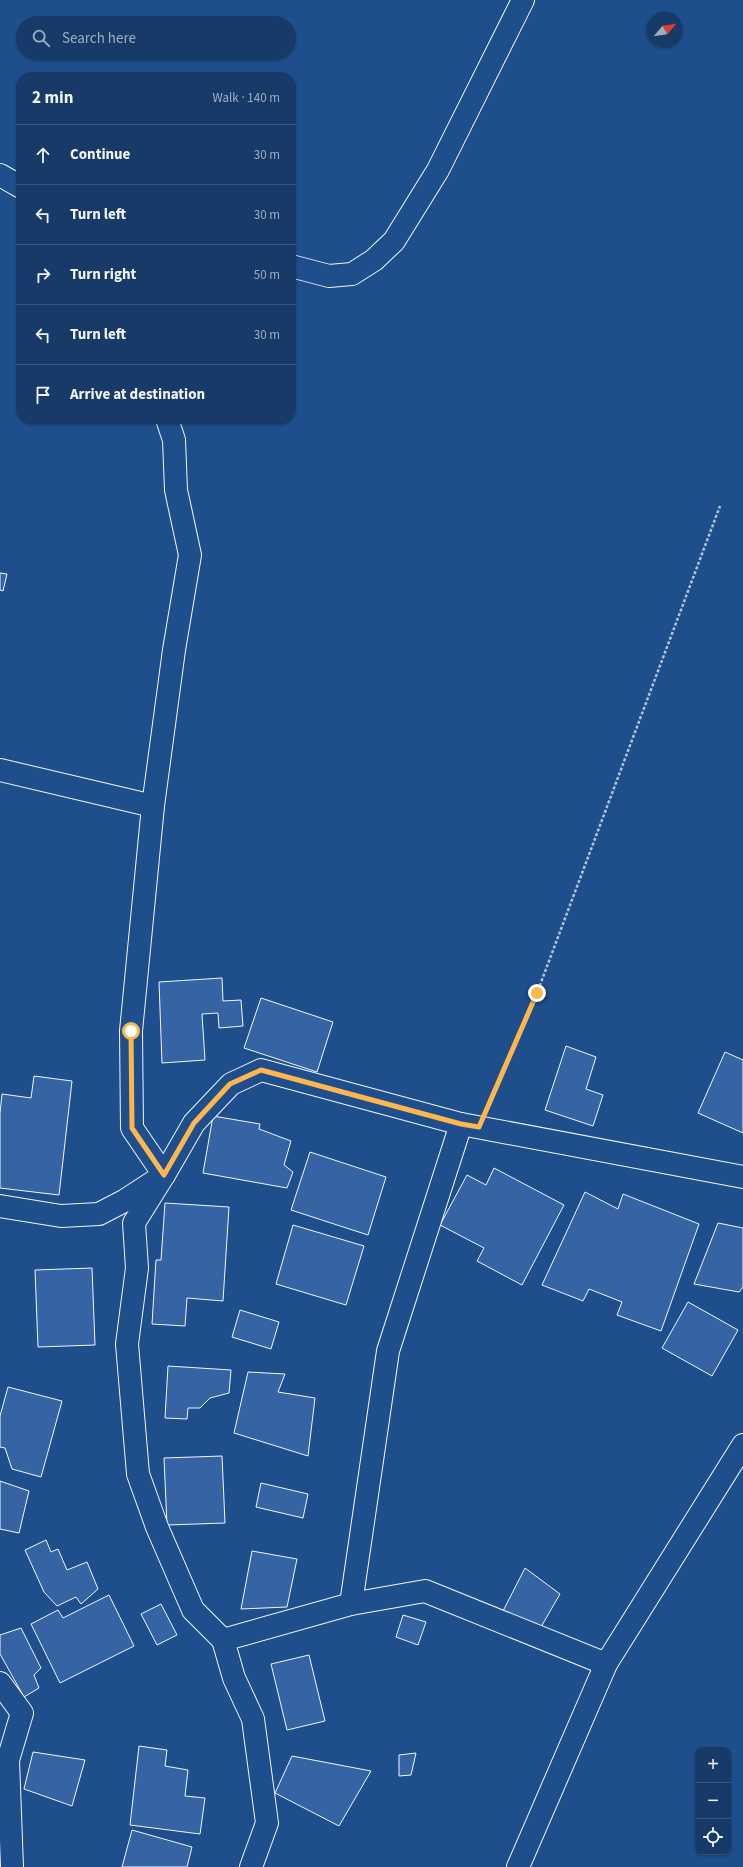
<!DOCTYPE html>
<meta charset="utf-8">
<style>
:root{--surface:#173a69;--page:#244571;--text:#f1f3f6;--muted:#9eadc0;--line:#36547d}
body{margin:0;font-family:"Source Sans 3",sans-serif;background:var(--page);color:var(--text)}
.controls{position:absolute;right:12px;bottom:12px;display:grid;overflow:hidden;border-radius:8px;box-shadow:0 1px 3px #0004}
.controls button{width:36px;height:36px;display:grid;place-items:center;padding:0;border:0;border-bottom:1px solid var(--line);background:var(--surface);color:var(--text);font:20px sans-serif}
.compass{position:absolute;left:647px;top:12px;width:36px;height:36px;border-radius:50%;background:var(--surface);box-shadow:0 1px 3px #0004;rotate:61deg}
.stop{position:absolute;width:12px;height:12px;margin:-9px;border:3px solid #ffb74d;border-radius:50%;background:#fff}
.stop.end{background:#ffb74d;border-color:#fff;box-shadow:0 1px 4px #0008}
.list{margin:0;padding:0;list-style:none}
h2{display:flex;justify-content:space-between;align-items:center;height:52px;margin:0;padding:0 16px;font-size:17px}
h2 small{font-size:13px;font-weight:400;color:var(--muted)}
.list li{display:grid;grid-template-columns:26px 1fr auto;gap:12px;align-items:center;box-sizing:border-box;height:60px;padding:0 16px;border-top:1px solid var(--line)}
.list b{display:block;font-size:15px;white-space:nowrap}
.list em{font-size:13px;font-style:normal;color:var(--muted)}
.icon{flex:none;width:22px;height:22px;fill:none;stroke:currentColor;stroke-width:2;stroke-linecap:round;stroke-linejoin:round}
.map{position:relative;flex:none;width:743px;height:1867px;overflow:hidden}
.search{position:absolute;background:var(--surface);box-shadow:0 1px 3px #0004;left:16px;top:16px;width:280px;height:44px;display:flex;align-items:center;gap:10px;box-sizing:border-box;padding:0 14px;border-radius:22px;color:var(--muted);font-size:15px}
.panel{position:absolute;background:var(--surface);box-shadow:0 1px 3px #0004;left:16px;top:72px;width:280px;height:352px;border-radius:16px}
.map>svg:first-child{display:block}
.building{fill:#3563a3;stroke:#f2f6ff}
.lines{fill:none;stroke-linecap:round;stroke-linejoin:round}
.minor-casing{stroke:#f2f6ff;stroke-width:24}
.path{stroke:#b3c4dc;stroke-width:2.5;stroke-dasharray:3 2;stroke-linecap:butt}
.minor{stroke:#1f4e8c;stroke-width:22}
.route{stroke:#ffb74d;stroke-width:5}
</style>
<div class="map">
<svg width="743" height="1867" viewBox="0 0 743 1867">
<rect width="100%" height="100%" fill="#1f4e8c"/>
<g class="building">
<path d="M0,573L7,574L3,591L0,590Z"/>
<path d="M222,978L223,1001L241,1000L243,1026L219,1028L218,1013L202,1014L205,1060L162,1063L159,982Z"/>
<path d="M261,998L333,1022L317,1072L244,1048Z"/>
<path d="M566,1046L596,1057L586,1089L603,1095L593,1126L545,1110Z"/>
<path d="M725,1052L743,1060V1133L698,1113Z"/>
<path d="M34,1076L72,1081L59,1195L0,1188V1113L2,1094L31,1098Z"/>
<path d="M213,1116L260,1124L259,1129L291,1141L284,1165L293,1172L287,1188L203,1173Z"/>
<path d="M310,1152L386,1177L368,1235L291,1210Z"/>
<path d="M494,1168L564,1205L522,1285L477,1261L484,1248L440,1225L467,1175L486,1185Z"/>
<path d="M585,1192L618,1209L623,1194L699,1224L661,1331L617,1315L622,1302L589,1289L583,1301L542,1285Z"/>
<path d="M165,1203L229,1207L223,1301L187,1298L185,1326L152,1324L156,1260H161Z"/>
<path d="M718,1223L743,1228V1287L739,1292L694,1284Z"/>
<path d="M293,1225L364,1246L346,1305L276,1284Z"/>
<path d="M92,1268L95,1345L38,1347L35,1270Z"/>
<path d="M688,1302L738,1330L712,1376L662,1348Z"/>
<path d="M240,1310L279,1322L271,1349L232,1337Z"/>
<path d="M168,1366L231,1370L229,1393L210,1398L200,1408H188L187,1419L165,1418Z"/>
<path d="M248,1372L285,1374L278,1392L315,1398L308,1456L234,1433Z"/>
<path d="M8,1387L62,1401L41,1477L12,1469L5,1448L0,1447V1416Z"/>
<path d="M222,1456L225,1523L167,1525L164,1458Z"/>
<path d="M0,1481L29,1491L19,1533L0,1529Z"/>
<path d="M261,1483L308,1494L303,1518L256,1507Z"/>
<path d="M46,1540L51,1552L58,1549L67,1570L87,1562L98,1589L81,1604L76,1597L57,1606L44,1592L25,1550Z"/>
<path d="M252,1551L297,1559L287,1607L241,1609Z"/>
<path d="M525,1568L560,1594L541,1627L503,1611Z"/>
<path d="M109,1595L134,1646L60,1683L31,1624L58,1610L63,1618Z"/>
<path d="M161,1604L177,1635L157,1645L141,1614Z"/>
<path d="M403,1615L426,1622L418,1645L396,1637Z"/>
<path d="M21,1628L41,1668L34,1675L39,1688L24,1697L0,1654V1635Z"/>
<path d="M309,1655L325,1721L287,1730L271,1664Z"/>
<path d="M139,1746L167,1750L165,1766L188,1770L185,1796L205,1798L200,1834L130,1825Z"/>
<path d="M33,1752L85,1760L72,1806L24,1789Z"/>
<path d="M416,1753L411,1775L399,1776V1755Z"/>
<path d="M292,1756L371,1771L339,1826L275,1793Z"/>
<path d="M132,1830L192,1847L187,1867H122Z"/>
</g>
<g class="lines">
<defs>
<g id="minor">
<path d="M0,175L21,187"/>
<path d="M291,266L329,276L352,274L374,260L394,241L438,170L523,0"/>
<path d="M167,419L174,440L176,490L190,555L174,650L153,806L131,1031L132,1128L164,1175L134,1223L137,1268L127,1344L138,1474L157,1527L193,1610L223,1640L234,1678L253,1719L267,1823L251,1867"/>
<path d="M0,770L153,806"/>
<path d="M0,1206L61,1216L99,1214L124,1201L164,1175L194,1123L231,1084L261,1070L461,1124L743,1177"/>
<path d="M351,1604L388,1351L461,1124"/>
<path d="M223,1640L351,1604L425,1591L606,1664"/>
<path d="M0,1683L22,1713L8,1760L12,1867"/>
<path d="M518,1867L606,1664L743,1445"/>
</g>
</defs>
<use href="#minor" class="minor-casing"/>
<path class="path" d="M491,1101L537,993L720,506"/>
<use href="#minor" class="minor"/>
</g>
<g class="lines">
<path class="route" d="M131,1031L132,1128L164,1175L194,1123L230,1084L261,1070L461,1124L479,1127L537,993"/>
</g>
</svg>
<div class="controls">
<button>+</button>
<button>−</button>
<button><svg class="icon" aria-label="locate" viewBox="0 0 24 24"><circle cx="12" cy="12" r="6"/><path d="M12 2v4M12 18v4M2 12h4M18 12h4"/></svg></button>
</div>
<svg class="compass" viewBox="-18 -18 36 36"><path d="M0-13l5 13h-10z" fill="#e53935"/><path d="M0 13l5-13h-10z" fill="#9eadc0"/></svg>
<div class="stop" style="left:131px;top:1031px"></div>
<div class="stop end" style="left:537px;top:993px"></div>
<div class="search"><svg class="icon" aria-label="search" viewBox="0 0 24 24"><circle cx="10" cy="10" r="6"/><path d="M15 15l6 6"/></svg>Search here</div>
<section class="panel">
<h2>2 min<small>Walk · 140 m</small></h2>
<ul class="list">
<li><svg class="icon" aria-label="ahead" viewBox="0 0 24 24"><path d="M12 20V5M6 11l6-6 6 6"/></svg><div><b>Continue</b></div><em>30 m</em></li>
<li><svg class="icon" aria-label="left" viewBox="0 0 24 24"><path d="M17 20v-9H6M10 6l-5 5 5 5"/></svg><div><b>Turn left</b></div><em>30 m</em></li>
<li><svg class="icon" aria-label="right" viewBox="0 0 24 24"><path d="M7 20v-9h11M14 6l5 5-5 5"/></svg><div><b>Turn right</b></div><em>50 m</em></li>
<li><svg class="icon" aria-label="left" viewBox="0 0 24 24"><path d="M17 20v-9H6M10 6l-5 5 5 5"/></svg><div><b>Turn left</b></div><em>30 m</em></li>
<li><svg class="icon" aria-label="arrive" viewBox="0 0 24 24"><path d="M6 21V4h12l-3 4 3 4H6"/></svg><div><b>Arrive at destination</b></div></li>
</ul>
</section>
</div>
